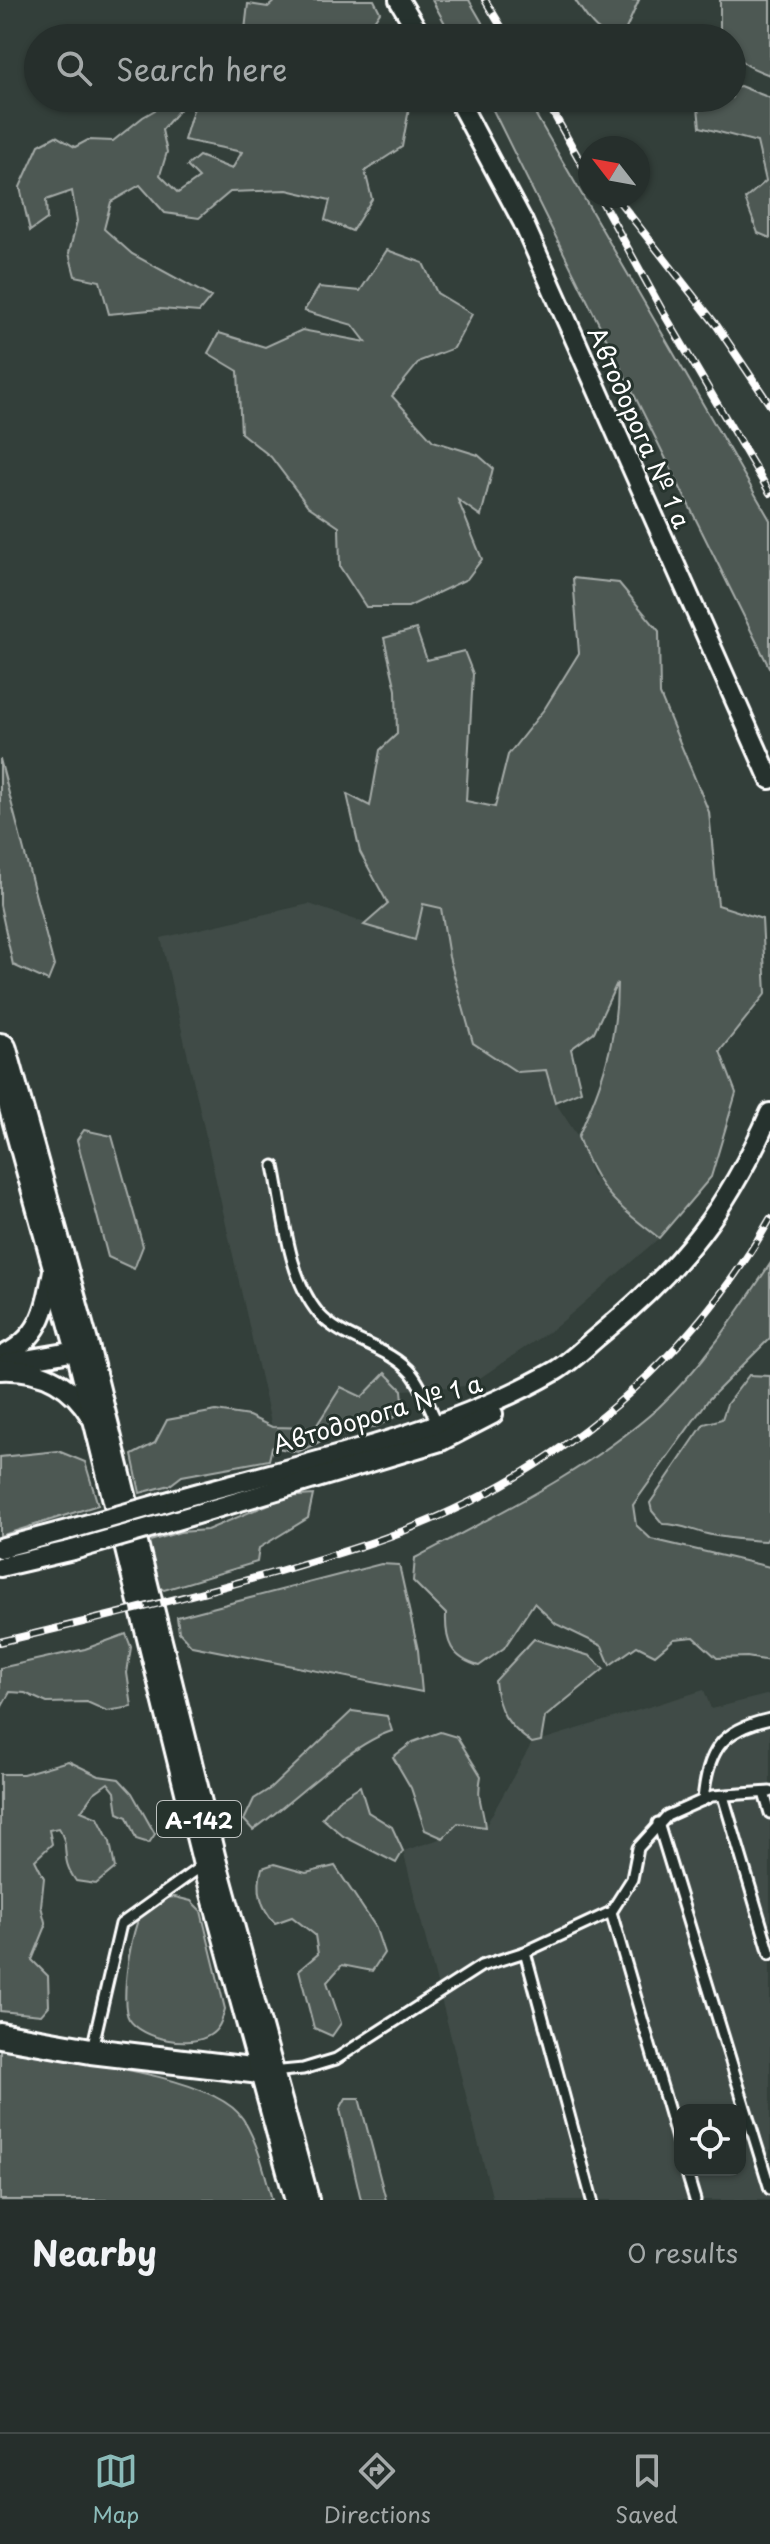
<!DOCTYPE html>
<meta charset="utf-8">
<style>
:root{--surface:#262f2c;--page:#2e3734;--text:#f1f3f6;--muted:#a4a9a9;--line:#424a48;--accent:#8bbbb9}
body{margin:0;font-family:"Playpen Sans",sans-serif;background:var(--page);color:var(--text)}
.controls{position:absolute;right:24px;bottom:24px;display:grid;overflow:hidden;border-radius:16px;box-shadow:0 2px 6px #0004}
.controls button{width:72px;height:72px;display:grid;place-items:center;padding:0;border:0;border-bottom:2px solid var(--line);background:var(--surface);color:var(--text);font:40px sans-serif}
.compass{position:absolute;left:578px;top:136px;width:72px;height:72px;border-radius:50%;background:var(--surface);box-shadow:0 2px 6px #0004;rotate:301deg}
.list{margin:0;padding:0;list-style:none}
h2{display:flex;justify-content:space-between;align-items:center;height:104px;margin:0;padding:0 32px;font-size:34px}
h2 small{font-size:26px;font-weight:400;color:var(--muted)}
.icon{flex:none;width:44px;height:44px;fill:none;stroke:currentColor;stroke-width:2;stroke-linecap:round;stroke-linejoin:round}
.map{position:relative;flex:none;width:770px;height:2200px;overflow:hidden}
.search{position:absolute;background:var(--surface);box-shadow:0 2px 6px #0004;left:24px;right:24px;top:24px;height:88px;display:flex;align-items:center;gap:20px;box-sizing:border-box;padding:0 28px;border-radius:44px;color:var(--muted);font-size:30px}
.sheet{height:232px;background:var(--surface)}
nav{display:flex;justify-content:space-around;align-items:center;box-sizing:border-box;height:112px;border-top:2px solid var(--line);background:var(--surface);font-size:22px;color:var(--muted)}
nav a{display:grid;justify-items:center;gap:4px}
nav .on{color:var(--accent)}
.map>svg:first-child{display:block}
.built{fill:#404c47;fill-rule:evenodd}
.green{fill:#4d5853;stroke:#a6aca9;stroke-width:2}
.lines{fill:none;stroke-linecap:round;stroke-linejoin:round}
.service-casing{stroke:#fff;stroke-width:15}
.minor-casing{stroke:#fff;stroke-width:24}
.tertiary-casing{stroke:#fff;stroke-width:30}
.trunk-casing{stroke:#fff;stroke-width:38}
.service{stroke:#26332d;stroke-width:9}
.minor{stroke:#26332d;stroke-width:18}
.tertiary{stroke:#26332d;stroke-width:24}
.trunk{stroke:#26332d;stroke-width:32}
.rail-casing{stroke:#fff;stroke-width:8}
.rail{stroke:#26332d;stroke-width:5;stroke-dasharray:15;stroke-linecap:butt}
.minor-bridge-casing{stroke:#fff;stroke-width:24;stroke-linecap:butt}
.minor-bridge{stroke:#26332d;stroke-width:18}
.labels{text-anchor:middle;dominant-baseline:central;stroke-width:6;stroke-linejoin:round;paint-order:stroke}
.shield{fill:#26332d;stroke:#bec2c0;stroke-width:2}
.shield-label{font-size:22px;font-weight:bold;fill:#fff}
.street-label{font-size:24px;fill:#fff;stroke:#26332d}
</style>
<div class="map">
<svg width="770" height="2200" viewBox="0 0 770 2200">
<rect width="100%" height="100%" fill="#333f3a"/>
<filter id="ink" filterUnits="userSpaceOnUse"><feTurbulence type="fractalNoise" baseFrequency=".0125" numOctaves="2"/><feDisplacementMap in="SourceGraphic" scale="16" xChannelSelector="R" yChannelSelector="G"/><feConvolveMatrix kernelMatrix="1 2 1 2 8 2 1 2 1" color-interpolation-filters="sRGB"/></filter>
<g filter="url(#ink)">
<g class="built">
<path d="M423,903L441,908L449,957L546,1070L555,1102L578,1137L591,1174L620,1208L659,1238L557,1326L468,1386L402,1390L385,1374L362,1397L341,1388L315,1428L272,1427L161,938L309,904L415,940Z"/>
<path d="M704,1690L711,1709L770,1694V2200H493L403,1851L443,1838L458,1823L485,1827L532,1743ZM680,2110H740V2170H680Z"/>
</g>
<g class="green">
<path d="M276,0H374L380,12L374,21L380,38H233L245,30L248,4L268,7Z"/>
<path d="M432,0H469L491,38H453Z"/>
<path d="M575,0H639L622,38C598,38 587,18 575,0Z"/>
<path d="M720,0H770V75C751,68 732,62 732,38H725L720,30Z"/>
<path d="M740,86L770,98V238L758,233L745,199L766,181L757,142L700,127L697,98H732V88Z"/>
<path d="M176,98H183L179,110L162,130L167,152L160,175L178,193L199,178L187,166L199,156L232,169L242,152L184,140L193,110L206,98H411L402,147L365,171L372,199L352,231L325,220L330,200L287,190L230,192L199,218L165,213L140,185L111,202L104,229L132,254L211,297L199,312L160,309L109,314L100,281L75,276L69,253L77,221L72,191L46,200L47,219L30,231L20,187L39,145L56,136L75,147L88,140L113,141L143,117Z"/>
<path d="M487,98H526L770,520V669Z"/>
<path d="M387,250L423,263L437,293L472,314L454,348L420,361L392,396L433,441L478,455L493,468L481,516L458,500L482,559L467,579L408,607H366L340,567L339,527L308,506L271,457L241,433L238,371L208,353L219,333L265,347L302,330L366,342L353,325L304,311L319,287L360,291Z"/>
<path d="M573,578L619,583L659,631L660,695L709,812L718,905L762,919L766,993L720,1051L736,1093L711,1177L659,1238C615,1204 597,1190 578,1137C602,1084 617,1042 617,983L594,1032L571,1049L581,1091L555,1102L546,1070L517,1072L473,1043L449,957L441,908L423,904L415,940L364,925L388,904L360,852L347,794L370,806L380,750L397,734L396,690L384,638L416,629L427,660L464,651L473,674L466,801L495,807L508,755L545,708L579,653Z"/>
<path d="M0,759L54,966L48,981L13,965L0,905Z"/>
<path d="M84,1130L112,1136L143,1246L134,1269L108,1257L77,1140Z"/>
<path d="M770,1264V1338L709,1399L633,1505L636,1525L651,1539L770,1567V1661L747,1657L717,1658L694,1637L674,1639L655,1655L637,1646L610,1665L602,1646L556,1624L534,1603L504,1648L479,1666C451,1658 445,1642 446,1614L413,1581L415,1558C499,1513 586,1472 658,1408C702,1367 737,1314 770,1264Z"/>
<path d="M385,1373L402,1390L404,1412L376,1427L332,1436L298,1452L272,1447L269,1460L182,1476L170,1485L140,1493L132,1455L155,1443L167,1420L216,1411L249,1416L272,1427L315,1428L341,1387L362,1397Z"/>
<path d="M749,1375L770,1376V1535L766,1541C746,1540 727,1539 707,1534C691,1530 681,1524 663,1524L652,1511L650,1503L704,1424L722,1419L727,1404Z"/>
<path d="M58,1451L85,1462L98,1505L0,1536V1457Z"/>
<path d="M313,1495L308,1518L259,1548L257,1562L164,1590L147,1580L140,1553L150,1541L180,1532L207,1530L286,1497Z"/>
<path d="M381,1564L399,1565L418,1650L422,1692L192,1646L179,1632L177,1617Z"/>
<path d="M126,1634L131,1647L127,1673L132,1707L107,1711L87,1702L47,1703L25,1693L10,1692L0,1710V1668L85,1649Z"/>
<path d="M534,1639L590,1656L604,1669L545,1717L541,1741L532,1743C508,1726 497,1711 495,1681Z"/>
<path d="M352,1711L387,1716L392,1731C350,1744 293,1802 253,1830L244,1820L254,1799L271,1788Z"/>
<path d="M440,1732L457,1737L481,1776C476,1801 483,1804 485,1827L458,1823L443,1838L425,1830L411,1788L393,1757L413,1742Z"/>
<path d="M68,1761L99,1776L119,1779L132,1793L155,1834L149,1843L136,1839L127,1817L118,1813L115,1792L108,1783L94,1793L81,1811L98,1818L110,1842L115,1868L96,1884L76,1881C58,1856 72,1847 58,1828L49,1830L52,1844L35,1860L44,1878L41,1906L46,1926L32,1960L48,1976L49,2006L41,2015L0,2011V1774H23Z"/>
<path d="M360,1786L368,1812L392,1827L403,1851L396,1863L343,1836L322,1818L338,1800Z"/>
<path d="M274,1864L306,1873L335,1866L375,1926L384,1953L372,1971L342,1965L327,1982L341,2023L332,2036L314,2028L299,1970L318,1954L315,1935L292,1917L275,1923C260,1907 256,1889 262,1868Z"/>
<path d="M175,1897L191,1901L201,1911L225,2009C222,2019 220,2029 210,2035C190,2048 143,2040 129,2019C119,2004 131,1925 143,1911C153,1899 160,1898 175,1897Z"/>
<path d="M0,2049C55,2059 214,2073 243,2119C258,2143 265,2173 272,2200H0Z"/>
<path d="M346,2098H359L386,2200H361L340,2109Z"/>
</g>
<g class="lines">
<defs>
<g id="service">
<path d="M274,1166C284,1213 287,1276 319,1314C344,1342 388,1345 412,1374C423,1388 430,1409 438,1424"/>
<path d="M764,1793L770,1813"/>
<path d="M723,1796L770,1954"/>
<path d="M703,1800C708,1751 720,1730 770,1719"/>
<path d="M658,1823L770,2189"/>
<path d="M611,1912L680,2149"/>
<path d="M525,1952L592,2200"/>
<path d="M92,2049L121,1924L203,1865"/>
<path d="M271,2072L303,2069L336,2059L481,1966L525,1952L611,1912L632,1879L638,1848L667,1816L712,1796L770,1792"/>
<path d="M686,2170L695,2200"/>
</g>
<g id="minor">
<path d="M399,0L422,38"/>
<path d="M457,98L523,222L770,779"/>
<path d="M0,1357C43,1338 46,1307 54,1265"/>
<path d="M7,1363L83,1350"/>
<path d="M0,1370C40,1368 71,1383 91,1417"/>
<path d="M159,1504C288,1467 439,1438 555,1371C572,1361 587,1345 602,1333C682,1267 728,1208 770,1113"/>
<path d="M163,1524L441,1441L493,1414"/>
<path d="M0,1548L71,1529"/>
<path d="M0,1567L73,1550"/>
</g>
<path id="tertiary" d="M0,2035L91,2051L268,2072"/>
<path id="trunk" d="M0,1050L83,1350L209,1860L302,2200"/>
</defs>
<use href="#service" class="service-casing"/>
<use href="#minor" class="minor-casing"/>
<use href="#tertiary" class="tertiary-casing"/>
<use href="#trunk" class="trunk-casing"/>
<use href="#service" class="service"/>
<use href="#minor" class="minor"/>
<use href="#tertiary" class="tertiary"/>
<use href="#trunk" class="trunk"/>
<defs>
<g id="rail">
<path d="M485,0L508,38"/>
<path d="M545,98L590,179"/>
<path d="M599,196L663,312L770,493"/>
<path d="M615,196L717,326L770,405"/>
<path d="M0,1642C93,1620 185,1598 276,1572C337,1554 396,1537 453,1510C584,1449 699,1345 770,1219"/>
</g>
</defs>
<use href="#rail" class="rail-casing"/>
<use href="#rail" class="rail"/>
<defs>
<g id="minor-bridge">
<path d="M71,1529L159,1504"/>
<path d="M73,1550L163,1524"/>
</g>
</defs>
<use href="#minor-bridge" class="minor-bridge-casing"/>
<use href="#minor-bridge" class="minor-bridge"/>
</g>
</g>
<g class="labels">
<rect class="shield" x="157" y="1801" width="84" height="36" rx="6"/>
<g class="shield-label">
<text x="199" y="1819">А-142</text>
</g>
<g class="street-label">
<text transform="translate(640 427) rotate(66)">Автодорога № 1 а</text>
<text transform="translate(377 1413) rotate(-17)">Автодорога № 1 а</text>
</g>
</g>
</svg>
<div class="controls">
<button><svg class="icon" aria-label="locate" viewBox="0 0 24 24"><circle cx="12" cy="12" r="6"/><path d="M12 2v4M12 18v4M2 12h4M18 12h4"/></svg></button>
</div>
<svg class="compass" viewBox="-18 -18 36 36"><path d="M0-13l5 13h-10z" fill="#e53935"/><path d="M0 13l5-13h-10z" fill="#a4a9a9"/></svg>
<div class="search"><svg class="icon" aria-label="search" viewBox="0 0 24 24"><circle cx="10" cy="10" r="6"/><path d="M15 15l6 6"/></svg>Search here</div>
</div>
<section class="sheet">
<h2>Nearby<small>0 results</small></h2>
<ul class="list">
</ul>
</section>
<nav>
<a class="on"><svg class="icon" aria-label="map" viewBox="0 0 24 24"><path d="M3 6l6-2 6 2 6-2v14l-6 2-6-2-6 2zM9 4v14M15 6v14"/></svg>Map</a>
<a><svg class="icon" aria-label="directions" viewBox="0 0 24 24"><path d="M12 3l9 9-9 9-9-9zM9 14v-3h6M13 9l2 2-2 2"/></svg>Directions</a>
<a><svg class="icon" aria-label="saved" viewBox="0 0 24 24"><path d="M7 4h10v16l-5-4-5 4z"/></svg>Saved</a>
</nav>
